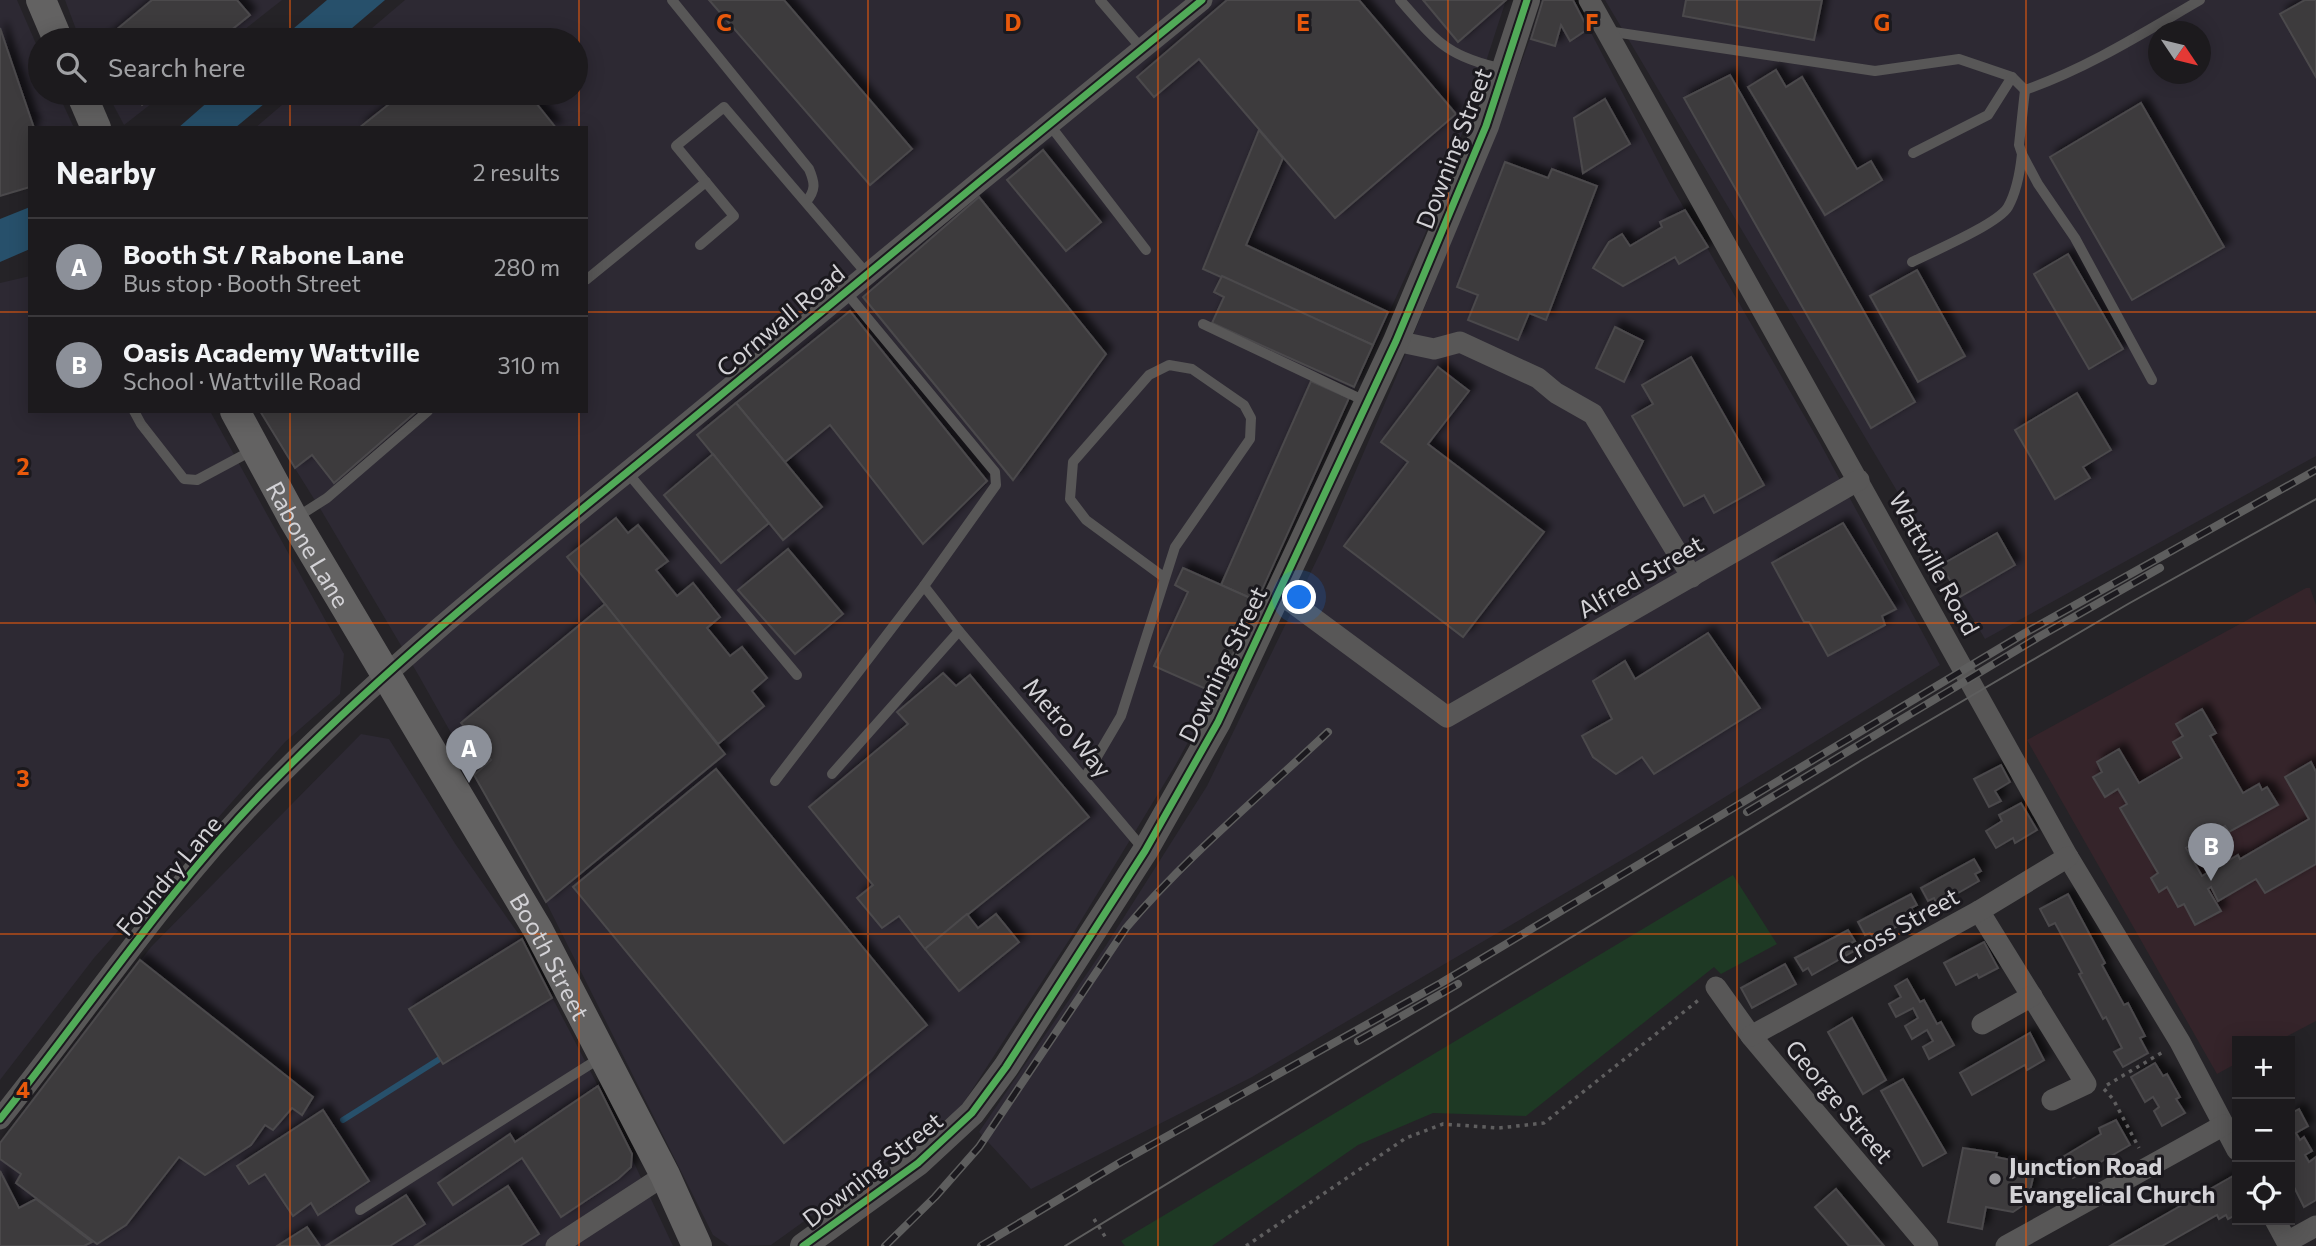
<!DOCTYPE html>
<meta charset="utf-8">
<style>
:root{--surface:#1c1a1d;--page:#252326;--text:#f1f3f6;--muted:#a0a1a4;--line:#3a383b;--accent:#8c9099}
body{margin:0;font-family:Commissioner,sans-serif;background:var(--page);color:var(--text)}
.controls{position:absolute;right:21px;bottom:21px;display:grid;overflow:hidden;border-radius:0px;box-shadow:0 4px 18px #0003}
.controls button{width:63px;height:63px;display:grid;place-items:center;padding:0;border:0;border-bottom:2px solid var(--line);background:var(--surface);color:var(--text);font:35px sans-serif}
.compass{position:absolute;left:2148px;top:21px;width:63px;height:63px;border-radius:50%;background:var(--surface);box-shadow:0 4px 18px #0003;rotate:125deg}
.you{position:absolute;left:1300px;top:598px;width:24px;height:24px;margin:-18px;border:5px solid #fff;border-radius:50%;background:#1a73e8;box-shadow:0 0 0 10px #1a73e833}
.badge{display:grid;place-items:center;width:46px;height:46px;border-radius:50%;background:var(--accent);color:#fff;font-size:23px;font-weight:700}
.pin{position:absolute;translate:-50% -58px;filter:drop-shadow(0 2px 4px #0008)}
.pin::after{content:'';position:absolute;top:37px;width:24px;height:21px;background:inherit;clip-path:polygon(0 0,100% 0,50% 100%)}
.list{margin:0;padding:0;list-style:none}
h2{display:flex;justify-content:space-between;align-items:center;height:91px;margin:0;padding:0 28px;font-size:30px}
h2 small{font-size:23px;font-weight:400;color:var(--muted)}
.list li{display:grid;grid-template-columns:46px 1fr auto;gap:21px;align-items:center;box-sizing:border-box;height:98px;padding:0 28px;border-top:2px solid var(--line)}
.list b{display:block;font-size:26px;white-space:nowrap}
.list p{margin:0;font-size:23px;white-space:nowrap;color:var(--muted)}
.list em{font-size:23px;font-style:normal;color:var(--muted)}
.icon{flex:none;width:38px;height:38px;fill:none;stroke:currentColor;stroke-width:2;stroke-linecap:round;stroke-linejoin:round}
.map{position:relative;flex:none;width:2316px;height:1246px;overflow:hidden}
.search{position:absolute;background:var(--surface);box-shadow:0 4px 18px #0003;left:28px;top:28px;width:560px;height:77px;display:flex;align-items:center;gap:18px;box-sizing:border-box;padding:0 24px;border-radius:38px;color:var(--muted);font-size:26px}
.panel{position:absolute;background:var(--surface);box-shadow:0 4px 18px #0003;left:28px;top:126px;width:560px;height:287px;border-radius:0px}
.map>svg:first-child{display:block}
.built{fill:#2d2933;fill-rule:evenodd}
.education{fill:#35242a}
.green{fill:#1e3924}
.water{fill:#27506b}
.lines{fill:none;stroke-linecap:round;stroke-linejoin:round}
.stream{stroke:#27506b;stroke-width:6}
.building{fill:#3d3b3e;stroke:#4b494c;stroke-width:2;filter:url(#shadow)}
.path{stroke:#5f5e5f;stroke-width:3.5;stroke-dasharray:3.5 5;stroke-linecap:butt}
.service{stroke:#585757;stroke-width:10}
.minor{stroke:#585757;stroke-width:21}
.tertiary{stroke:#585757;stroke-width:26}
.secondary{stroke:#636262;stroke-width:30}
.tram{stroke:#5e5e5e;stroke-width:2}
.rail-casing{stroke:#5e5e5e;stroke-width:8}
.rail{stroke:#1b191e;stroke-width:5;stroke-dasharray:16;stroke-linecap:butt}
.cycleway-casing{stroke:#1b191e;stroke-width:11}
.cycleway{stroke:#51ab58;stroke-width:7}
.grid{fill:none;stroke:#e8590c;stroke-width:2;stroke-opacity:0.55}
.poi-dot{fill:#969599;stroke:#1b191e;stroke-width:2.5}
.labels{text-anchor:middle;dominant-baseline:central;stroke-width:6;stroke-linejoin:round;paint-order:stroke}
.street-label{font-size:24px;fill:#d3d2d6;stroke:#1b191e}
.poi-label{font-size:24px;font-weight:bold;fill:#d3d2d6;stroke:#1b191e;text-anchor:start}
.grid-label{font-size:23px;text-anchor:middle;font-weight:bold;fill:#e8590c;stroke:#1b191e;stroke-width:6;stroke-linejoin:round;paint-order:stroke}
</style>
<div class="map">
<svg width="2316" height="1246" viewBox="0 0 2316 1246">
<defs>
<filter id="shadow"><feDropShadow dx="6" dy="-6" stdDeviation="3.5" flood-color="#0009"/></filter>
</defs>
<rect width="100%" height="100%" fill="#252327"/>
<g class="built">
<path d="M0,0H17L40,53V93H58L74,128H30V187L0,196Z"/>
<path d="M65,0H282L231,40H80Z"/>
<path d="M405,0H1506L1467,120L1425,234L1215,693L1175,766L1071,937L959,1110L771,1245L729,1246L713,1235L546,902L419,676L321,510L259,411H586V128H255L296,93H576V40H358Z"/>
<path d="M1544,0H1574L1669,182L1820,443L1940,665L1637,851L1252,1077L1031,1189L979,1132L1105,947L1207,786L1323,547L1397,375L1500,121Z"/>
<path d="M1605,0H2316V456L1985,639ZM2158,32H2200V74H2158Z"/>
<path d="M107,93H165L124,125Z"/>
<path d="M30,276V411H210L344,654L340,694L285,742L94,958L0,1080V283Z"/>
<path d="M361,734L389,739L456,845L522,939L598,1086L673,1246H0V1143L151,947Z"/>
</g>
<path class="education" d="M2306,588H2310L2316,605V1021L2278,1041H2237V1063L2217,1074L2027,740Z"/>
<path class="green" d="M1733,875L1777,944L1721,974L1714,967L1526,1116L1433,1113L1358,1145L1212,1246H1125L1121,1241Z"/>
<g class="water">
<path d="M327,0H385L338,40H280Z"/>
<path d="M218,93H277L235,128H178Z"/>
<path d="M30,207V249L0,262V219Z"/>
</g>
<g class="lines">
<path class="stream" d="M343,1120L438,1060"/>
</g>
<g class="building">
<path d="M152,0H237L250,15L219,40H104Z"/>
<path d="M709,0H784L912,149L870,185Z"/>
<path d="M1227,0H1359L1456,114L1335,218L1199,59L1154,97L1137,77Z"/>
<path d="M1423,0H1506L1458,42Z"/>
<path d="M1543,0H1573L1588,29L1570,41L1561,25L1555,46L1531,39Z"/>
<path d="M1686,0H1822L1814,40L1683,16Z"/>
<path d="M2305,0H2316V77L2280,14Z"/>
<path d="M0,28L34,128H30V187L0,196Z"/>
<path d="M1776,70L1786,87L1802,77L1857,169L1871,161L1882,180L1825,215L1748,87Z"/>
<path d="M1730,75L1915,402L1871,428L1684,98Z"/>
<path d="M131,93H157L142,105Z"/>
<path d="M403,93H528L556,128H359Z"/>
<path d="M1605,99L1630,144L1583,173L1574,118Z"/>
<path d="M2141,103L2224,247L2132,300L2050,157Z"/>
<path d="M1259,130L1283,158L1246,245L1388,312L1373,345L1203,269Z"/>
<path d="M1043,150L1101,222L1066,251L1007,180Z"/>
<path d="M1505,162L1548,178L1552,169L1597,186L1546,320L1529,313L1518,340L1468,320L1478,295L1457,287Z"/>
<path d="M979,197L1106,354L1013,480L863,297Z"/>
<path d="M1685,210L1708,247L1679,264L1675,257L1623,286L1593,268L1609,242L1622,234L1630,246L1662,227L1660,222Z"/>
<path d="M2068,254L2123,349L2089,369L2034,274Z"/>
<path d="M1917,270L1965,356L1918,382L1870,296Z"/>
<path d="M1222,276L1373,345L1354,387L1212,323L1224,297L1214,292Z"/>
<path d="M850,311L987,481L923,544L830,425L785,462L736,403Z"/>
<path d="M1615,327L1643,341L1624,382L1596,368Z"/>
<path d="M1691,357L1764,485L1714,513L1704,495L1684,506L1632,416L1653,404L1642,385Z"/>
<path d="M1438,367L1469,391L1428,444L1544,532L1463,637L1344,546L1408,462L1381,442Z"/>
<path d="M1311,381L1349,398L1257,601L1221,585Z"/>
<path d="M2077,393L2111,450L2083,467L2090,478L2055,499L2015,430Z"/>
<path d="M736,403L822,507L783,540L697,435Z"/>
<path d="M260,411H417L334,483L312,455L295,468Z"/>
<path d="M713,454L769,523L721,563L664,495Z"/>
<path d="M616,518L628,533L638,525L668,561L656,570L677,596L693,583L720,617L707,628L730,656L742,647L767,678L752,691L764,706L718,744L567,557Z"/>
<path d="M1843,523L1896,609L1882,616L1885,625L1828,656L1809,622H1804L1772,563Z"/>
<path d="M1997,533L2015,565L1960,597L1941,565Z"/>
<path d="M788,549L843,614L795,654L738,590Z"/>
<path d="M1183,568L1257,601L1215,693L1154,666L1188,592L1175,585Z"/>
<path d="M605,604L725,754L546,902L474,775L491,760L461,723Z"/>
<path d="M1708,633L1760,708L1654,774L1642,757L1616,774L1593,757L1582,736L1612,719L1593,681L1625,661L1635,679Z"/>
<path d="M943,673L956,686L970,675L1089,817L925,949L899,916L882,928L857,898L873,885L809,807L908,724L897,712Z"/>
<path d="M2202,709L2216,733L2210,736L2243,793L2259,784L2262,790L2267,787L2278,805L2229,832L2225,826L2186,848L2202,876L2238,855L2240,859L2309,819L2285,777L2311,762L2316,772V864L2265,893L2256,879L2218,901L2211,887L2208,889L2221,911L2195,925L2184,904L2178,907L2167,887L2159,892L2151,878L2158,873L2120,808L2127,804L2118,789L2105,797L2093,777L2102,772L2097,762L2119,749L2139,783L2182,758L2173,742L2183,736L2176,724Z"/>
<path d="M2001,765L2010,782L1995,791L2001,801L1989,807L1974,779Z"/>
<path d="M716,769L927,1025L784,1143L573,887Z"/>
<path d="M2021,803L2037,830L2015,843L2013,838L1996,848L1986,831L2002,821L1999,815Z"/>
<path d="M1974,859L1981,871L1975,874L1979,881L1937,905L1934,898L1928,901L1921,888Z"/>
<path d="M1911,894L1917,905L1911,908L1916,916L1874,939L1870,933L1865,935L1858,922Z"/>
<path d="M2068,894L2105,963L2102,965L2124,1005L2128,1003L2145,1036L2140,1038L2148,1053L2123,1067L2114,1052L2122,1048L2106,1017L2103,1019L2079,974L2082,973L2055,923L2049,926L2040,909Z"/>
<path d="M967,914L978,928L996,914L1019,942L959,991L925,949Z"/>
<path d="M1848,930L1855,941L1849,944L1854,951L1812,975L1808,968L1803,971L1795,958Z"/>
<path d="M522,939L552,998L443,1064L409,1009Z"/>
<path d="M1984,942L1998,968L1979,978L1977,974L1956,985L1944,963Z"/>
<path d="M140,960L313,1097L302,1115L292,1108L273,1130L265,1125L251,1145L205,1175L179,1157L126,1225L97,1244L16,1183L21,1174L0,1159V1143Z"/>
<path d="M1785,964L1796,984L1752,1008L1741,988Z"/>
<path d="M1907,979L1920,1002L1924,1000L1937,1024L1941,1022L1954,1045L1929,1059L1923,1047L1933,1041L1927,1030L1912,1039L1905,1026L1918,1018L1913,1008L1896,1017L1889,1004L1901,997L1895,986Z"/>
<path d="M1852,1018L1886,1080L1863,1094L1828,1032Z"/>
<path d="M2030,1033L2044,1060L2027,1070L2025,1065L1972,1095L1960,1073Z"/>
<path d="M2155,1063L2163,1076L2167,1074L2180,1097L2176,1099L2185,1113L2162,1126L2154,1111L2159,1107L2153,1097L2145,1102L2131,1077Z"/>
<path d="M1903,1079L1946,1153L1923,1166L1881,1091Z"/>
<path d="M598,1086L632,1154L631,1167L618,1179L561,1217L522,1158L453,1205L438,1183L510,1134L515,1142Z"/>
<path d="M2299,1109L2308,1126L2296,1133L2300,1140L2304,1137L2312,1151L2305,1155L2309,1162L2316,1157V1200L2304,1207L2290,1179V1114Z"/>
<path d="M323,1110L369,1181L318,1215L311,1203L293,1216L265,1174L249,1184L237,1166Z"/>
<path d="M2116,1120L2130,1145L2073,1178L2061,1158L2101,1134L2099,1128Z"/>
<path d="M1963,1148L1997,1153L1996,1157L2036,1165L2029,1195L2025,1194L2022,1206L2013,1212L1986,1207L1982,1229L1948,1222Z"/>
<path d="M0,1171L19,1208L36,1199L92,1242L84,1246H0Z"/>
<path d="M2233,1176L2237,1183V1214L2228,1219L2226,1215L2219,1219L2217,1215L2162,1246H2110Z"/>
<path d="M508,1186L539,1234L520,1246H415Z"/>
<path d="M1836,1189L1884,1246H1849L1815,1207Z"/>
<path d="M406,1195L425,1224L390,1246H326Z"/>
<path d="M307,1227L320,1246H277Z"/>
</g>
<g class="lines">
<g class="path">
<path d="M2107,1085L2163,1052"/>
<path d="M2104,1089L2113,1099L2139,1148"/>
<path d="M1094,1219L1106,1238"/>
<path d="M1246,1246L1406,1138L1443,1124L1499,1128L1544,1123L1700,999"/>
</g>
<g class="service">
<path d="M672,0L809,169C815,183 816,190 806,202"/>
<path d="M1100,0L1142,49"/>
<path d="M1400,0C1437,42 1447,57 1504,69"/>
<path d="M1607,31L1875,71L1959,59L2012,77L2025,90C2088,68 2143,33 2200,0"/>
<path d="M2025,90L2019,145L2022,154L2038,184L2075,238L2152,380"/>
<path d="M1049,124L1146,250"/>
<path d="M1913,153L1988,115L2012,77"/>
<path d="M700,245L734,216L676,146L724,107L867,274"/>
<path d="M1912,262C1932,252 1998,224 2008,207C2017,191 2020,173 2022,154"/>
<path d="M586,280L706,182"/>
<path d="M1203,324L1367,402"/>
<path d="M134,411L141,424L184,479L197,480L253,450"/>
<path d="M627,472L797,675"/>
<path d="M294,519L327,498L428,411"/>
<path d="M959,631L1145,851"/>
<path d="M832,774L959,631L924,586"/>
<path d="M1084,779L1121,716L1175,547L1250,439L1251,418L1244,405L1192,369L1169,365L1149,375L1073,462L1070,499L1086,520L1165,578"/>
<path d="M775,781L924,586L996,485L995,472L845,291"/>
<path d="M360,1210L600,1058"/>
</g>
<g class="minor">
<path d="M1589,0L2068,857L2180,1042L2237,1150"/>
<path d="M1396,341L1434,349L1460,342L1538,378L1556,393L1593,414L1692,577"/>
<path d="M1278,592L1447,717L1859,480"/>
<path d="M1979,911L2086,1084L2052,1100"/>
<path d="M1716,987L1751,1036L1928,1246"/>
<path d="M1982,1024L2032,996"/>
<path d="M1751,1036L1979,911L2068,857"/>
<path d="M0,1119C90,1007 170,886 271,784C391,662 526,555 658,447C838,297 1020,148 1202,0"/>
<path d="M2275,1220L2289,1246"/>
<path d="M2287,1242L2316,1226"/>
<path d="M556,1246L665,1175"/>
<path d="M2006,1246L2224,1125"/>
</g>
<path class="tertiary" d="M803,1246L918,1163L972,1113L1006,1067L1145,851L1218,722L1396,341L1486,126L1527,0"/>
<g class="secondary">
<path d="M41,0L58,40"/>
<path d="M81,93L96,128"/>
<path id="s1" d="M235,411L294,520L538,930L665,1175L697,1246"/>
</g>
<path class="tram" d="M1065,1246L1862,760L2128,604L2316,499"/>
<defs>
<g id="rail">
<path d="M1747,812L2037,638L2160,568"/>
<path d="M1358,1041L1458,984"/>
<path d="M885,1246L935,1197L979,1147L1126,928C1186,857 1260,796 1328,732"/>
<path d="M981,1246L1121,1162L1441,983L2025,633L2316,470"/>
</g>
</defs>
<use href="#rail" class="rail-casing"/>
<use href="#rail" class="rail"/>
<defs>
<g id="cycleway">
<path d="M0,1119C90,1007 170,886 271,784C391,662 526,555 658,447C838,297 1020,148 1202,0"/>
<path d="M803,1246L918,1163L972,1113L1006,1067L1145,851L1218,722L1396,341L1486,126L1527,0"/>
</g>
</defs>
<use href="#cycleway" class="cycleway-casing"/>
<use href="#cycleway" class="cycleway"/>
</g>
<path class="grid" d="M290,0V40M579,0V128M868,0V1246M1158,0V1246M1448,0V1246M1737,0V1246M2026,0V1246M290,93V128M0,312H30M586,312H2316M290,411V1246M579,411V1246M0,623H2316M0,934H2316"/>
<circle class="poi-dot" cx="1995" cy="1179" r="7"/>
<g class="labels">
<g class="street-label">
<text transform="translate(1453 148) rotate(-69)">Downing Street</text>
<text transform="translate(780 320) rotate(-40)">Cornwall Road</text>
<text stroke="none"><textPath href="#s1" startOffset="152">Rabone Lane</textPath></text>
<text transform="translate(1935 563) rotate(61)">Wattville Road</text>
<text transform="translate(1640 576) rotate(-30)">Alfred Street</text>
<text transform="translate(1222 664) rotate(-64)">Downing Street</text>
<text transform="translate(1068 727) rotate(50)">Metro Way</text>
<text transform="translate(168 875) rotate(-50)">Foundry Lane</text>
<text transform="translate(1898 926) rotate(-29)">Cross Street</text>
<text stroke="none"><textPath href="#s1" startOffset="630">Booth Street</textPath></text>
<text transform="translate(1840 1101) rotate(50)">George Street</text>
<text transform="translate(872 1169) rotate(-38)">Downing Street</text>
</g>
<g class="poi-label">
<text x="2009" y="1165">Junction Road<tspan x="2009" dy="28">Evangelical Church</tspan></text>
</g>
</g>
<g class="grid-label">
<text x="724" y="31">C</text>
<text x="1013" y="31">D</text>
<text x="1303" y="31">E</text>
<text x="1592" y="31">F</text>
<text x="1882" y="31">G</text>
<text x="23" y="475">2</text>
<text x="23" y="787">3</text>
<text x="23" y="1098">4</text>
</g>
</svg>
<div class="controls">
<button>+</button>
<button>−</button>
<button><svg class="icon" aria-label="locate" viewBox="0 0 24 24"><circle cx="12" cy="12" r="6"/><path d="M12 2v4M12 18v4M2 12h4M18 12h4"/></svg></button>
</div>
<svg class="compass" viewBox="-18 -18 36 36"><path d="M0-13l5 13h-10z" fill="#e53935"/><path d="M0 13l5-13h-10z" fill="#a0a1a4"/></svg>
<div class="you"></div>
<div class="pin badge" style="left:469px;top:783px">A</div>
<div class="pin badge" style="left:2211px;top:881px">B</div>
<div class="search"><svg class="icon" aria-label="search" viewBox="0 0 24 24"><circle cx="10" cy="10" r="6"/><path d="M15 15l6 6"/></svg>Search here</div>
<section class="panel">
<h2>Nearby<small>2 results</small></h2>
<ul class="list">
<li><span class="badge">A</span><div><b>Booth St / Rabone Lane</b><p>Bus stop · Booth Street</p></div><em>280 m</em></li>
<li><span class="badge">B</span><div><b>Oasis Academy Wattville</b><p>School · Wattville Road</p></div><em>310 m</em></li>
</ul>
</section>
</div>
